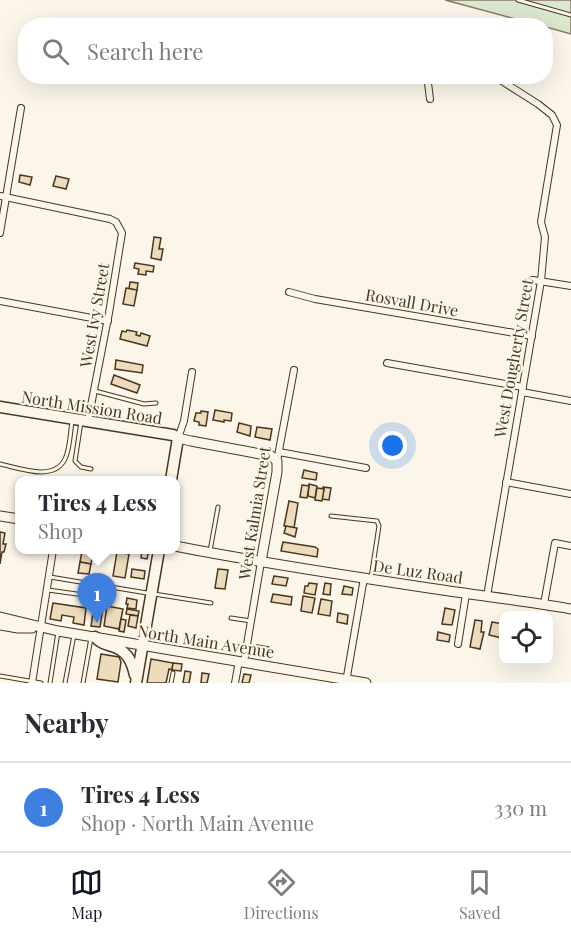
<!DOCTYPE html>
<meta charset="utf-8">
<style>
:root{--surface:#fff;--page:#f7f7f7;--text:#2b2b33;--muted:#7c7c81;--line:#e1e1e2;--accent:#111827}
body{margin:0;font-family:"Playfair Display",serif;background:var(--page);color:var(--text)}
.controls{position:absolute;right:18px;bottom:18px;display:grid;overflow:hidden;border-radius:12px;box-shadow:0 6px 24px #0002}
.controls button{width:54px;height:54px;display:grid;place-items:center;padding:0;border:0;border-bottom:2px solid var(--line);background:var(--surface);color:var(--text);font:30px sans-serif}
.you{position:absolute;left:393px;top:446px;width:21px;height:21px;margin:-15px;border:4px solid #fff;border-radius:50%;background:#1a73e8;box-shadow:0 0 0 9px #1a73e833}
.badge{display:grid;place-items:center;width:39px;height:39px;border-radius:50%;background:var(--accent);color:#fff;font-size:20px;font-weight:700}
.pin{position:absolute;translate:-50% -50px;filter:drop-shadow(0 2px 3px #0008)}
.pin::after{content:'';position:absolute;top:32px;width:21px;height:18px;background:inherit;clip-path:polygon(0 0,100% 0,50% 100%)}
.popup{position:absolute;left:15px;top:476px;width:165px;height:78px;box-sizing:border-box;display:grid;place-content:center;border-radius:12px;background:var(--surface);filter:drop-shadow(0 2px 4px #0005);font-size:20px;white-space:nowrap;color:var(--muted)}
.popup b{font-size:22px;color:var(--text)}
.popup::after{content:'';position:absolute;left:50%;top:100%;margin-left:-12px;border:12px solid transparent;border-top-color:var(--surface)}
.list{margin:0;padding:0;list-style:none}
h2{display:flex;justify-content:space-between;align-items:center;height:78px;margin:0;padding:0 24px;font-size:26px}
h2 small{font-size:20px;font-weight:400;color:var(--muted)}
.list li{display:grid;grid-template-columns:39px 1fr auto;gap:18px;align-items:center;box-sizing:border-box;height:90px;padding:0 24px;border-top:2px solid var(--line)}
.list b{display:block;font-size:22px;white-space:nowrap}
.list p{margin:0;font-size:20px;white-space:nowrap;color:var(--muted)}
.list em{font-size:20px;font-style:normal;color:var(--muted)}
.icon{flex:none;width:33px;height:33px;fill:none;stroke:currentColor;stroke-width:2;stroke-linecap:round;stroke-linejoin:round}
.map{position:relative;flex:none;width:571px;height:683px;overflow:hidden}
.search{position:absolute;background:var(--surface);box-shadow:0 6px 24px #0002;left:18px;right:18px;top:18px;height:66px;display:flex;align-items:center;gap:15px;box-sizing:border-box;padding:0 21px;border-radius:24px;color:var(--muted);font-size:22px}
.sheet{height:168px;background:var(--surface)}
nav{display:flex;justify-content:space-around;align-items:center;box-sizing:border-box;height:84px;border-top:2px solid var(--line);background:var(--surface);font-size:16px;color:var(--muted)}
nav a{display:grid;justify-items:center;gap:3px}
nav .on{color:var(--accent)}
.map>svg:first-child{display:block}
.green{fill:#dce7d0;stroke:#887966;stroke-width:1.5}
.building{fill:#ecdcbc;stroke:#4a3520;stroke-width:1.5}
.lines{fill:none;stroke-linecap:round;stroke-linejoin:round}
.lane-casing{stroke:#4a3520;stroke-width:5}
.street-casing{stroke:#4a3520;stroke-width:8}
.secondary-casing{stroke:#4a3520;stroke-width:11}
.primary-casing{stroke:#4a3520;stroke-width:13}
.lane{stroke:#fbf6e9;stroke-width:3}
.street{stroke:#fbf6e9;stroke-width:6}
.secondary{stroke:#fbf6e9;stroke-width:9}
.primary{stroke:#fbf6e9;stroke-width:10}
.labels{text-anchor:middle;dominant-baseline:central;stroke-width:4.5;stroke-linejoin:round;paint-order:stroke}
.street-label{font-size:16px;fill:#4a3520;stroke:#fbf6e9}
</style>
<div class="map">
<svg width="571" height="683" viewBox="0 0 571 683">
<rect width="100%" height="100%" fill="#fbf6e9"/>
<path class="green" d="M445,0H571V34L546,27V26L538,25Z"/>
<g class="building">
<path d="M20,175L32,177L30,185L19,182Z"/>
<path d="M56,176L69,179L66,189L53,186Z"/>
<path d="M154,237L161,238L159,249H163L161,260L151,258Z"/>
<path d="M135,263L154,266L153,272L146,271V275L138,274L139,269L134,268Z"/>
<path d="M130,282L138,283L137,290L129,289Z"/>
<path d="M126,288L137,290L134,306L123,304Z"/>
<path d="M127,330L137,332L136,335L140,336L141,333L150,336L147,346L120,339L122,331L126,332Z"/>
<path d="M116,360L143,365L142,373L115,369Z"/>
<path d="M114,375L140,385L137,393L111,384Z"/>
<path d="M215,410L232,413L231,421L224,420V422L213,420Z"/>
<path d="M201,411L208,412L206,426L199,425V422L194,421L196,413H201Z"/>
<path d="M239,423L251,426L250,436L237,432Z"/>
<path d="M257,427L272,429L270,440L255,437Z"/>
<path d="M304,470L317,473L316,480L302,478Z"/>
<path d="M309,484L317,486L315,498L308,496Z"/>
<path d="M302,485L309,486L307,498L300,497Z"/>
<path d="M323,487L331,488L329,500L322,499L324,489H323Z"/>
<path d="M317,488L324,489L322,501L315,500Z"/>
<path d="M289,501L298,503L294,528L284,526Z"/>
<path d="M286,526L297,528L295,537L284,533Z"/>
<path d="M0,532L5,533L3,544H6L4,552H2L0,564Z"/>
<path d="M283,542L315,547L318,549L317,557L281,551Z"/>
<path d="M142,550H149L147,559L141,558Z"/>
<path d="M82,551L93,553L91,564L80,562Z"/>
<path d="M117,552L129,554L125,578L113,576Z"/>
<path d="M80,562L91,564L89,574L78,573Z"/>
<path d="M132,569L145,571L144,579L131,577Z"/>
<path d="M218,569L228,570L225,589L215,588Z"/>
<path d="M274,576L288,578L286,586L272,584Z"/>
<path d="M309,583L317,584L315,595L304,593L305,586H308Z"/>
<path d="M325,583L331,584L330,595L323,594Z"/>
<path d="M344,586L353,588L352,595L342,594Z"/>
<path d="M273,594L292,597L291,605L271,602Z"/>
<path d="M303,596L315,598L312,613L301,611Z"/>
<path d="M127,598L137,600L136,609L127,608L128,604H126Z"/>
<path d="M321,599L332,601L330,616L318,614Z"/>
<path d="M95,600L104,602L100,627L91,626Z"/>
<path d="M53,603L86,608L84,625L73,623L74,617L62,615L61,621L50,619Z"/>
<path d="M107,606L123,609L119,629L104,626Z"/>
<path d="M445,608L455,610L452,625L442,624Z"/>
<path d="M127,609L139,611L138,616L126,614Z"/>
<path d="M338,613L348,615L347,624L337,622Z"/>
<path d="M130,615L138,616L136,628L128,626Z"/>
<path d="M121,619L126,620L124,632L119,631Z"/>
<path d="M475,620L482,621L481,632H484L480,649L470,647Z"/>
<path d="M492,622L504,624L502,638L489,635Z"/>
<path d="M438,632L450,635L449,642L437,640Z"/>
<path d="M257,645L269,647L267,656L256,654Z"/>
<path d="M101,654L119,657L121,662L118,682L97,679Z"/>
<path d="M151,659L173,663L172,670L169,669L166,683H147Z"/>
<path d="M173,663L182,664L181,671L172,670Z"/>
<path d="M185,671L191,672L189,683H183Z"/>
<path d="M202,673L209,674L207,683H201Z"/>
<path d="M244,674L251,675L249,683H242Z"/>
</g>
<g class="lines">
<defs>
<g id="lane">
<path d="M518,0L571,15"/>
<path d="M95,391L144,404L156,403"/>
<path d="M81,422L75,461L81,467L91,469"/>
<path d="M0,464C19,468 54,482 65,459C70,449 70,434 72,422"/>
<path d="M331,516L377,521L379,526L371,578"/>
<path d="M210,551L218,507"/>
<path d="M50,577L147,593"/>
<path d="M48,590L84,595L86,594L89,583"/>
<path d="M154,594L211,603"/>
<path d="M231,618L251,621"/>
<path d="M0,676L41,683"/>
<path d="M50,683L58,632"/>
<path d="M65,683L74,635"/>
<path d="M83,683L91,638"/>
<path d="M171,683L173,673"/>
</g>
<g id="street">
<path d="M430,76L428,83L430,99"/>
<path d="M0,196L110,219L116,222L122,233L109,313L88,421"/>
<path d="M0,233L21,108"/>
<path d="M533,280L571,286"/>
<path d="M289,292L315,299L532,336"/>
<path d="M0,301L108,321"/>
<path d="M387,363L523,387"/>
<path d="M522,392L571,401"/>
<path d="M178,438L184,421L192,372"/>
<path d="M279,452L366,468"/>
<path d="M277,461L294,370"/>
<path d="M506,482L571,494"/>
<path d="M487,596L541,281L545,237L541,222L557,125L552,115L538,104L494,76"/>
<path d="M544,604L555,543L571,546"/>
<path d="M458,644L466,594"/>
<path d="M244,662L261,562"/>
<path d="M346,682L364,578"/>
<path d="M32,683L53,550"/>
<path d="M235,683L239,661"/>
</g>
<g id="secondary">
<path d="M178,438L191,441L271,456L277,461V472L261,562"/>
<path d="M0,516L19,519"/>
<path d="M175,546C261,563 349,576 436,589C481,596 526,601 571,609"/>
<path d="M0,617L58,631L366,683"/>
<path d="M0,625L18,628H32"/>
</g>
<g id="primary">
<path d="M0,407L173,435L178,438L171,480"/>
<path d="M95,637C102,645 108,644 117,648C129,654 132,663 135,675"/>
<path d="M136,683L159,550"/>
</g>
</defs>
<use href="#lane" class="lane-casing"/>
<use href="#street" class="street-casing"/>
<use href="#secondary" class="secondary-casing"/>
<use href="#primary" class="primary-casing"/>
<use href="#lane" class="lane"/>
<use href="#street" class="street"/>
<use href="#secondary" class="secondary"/>
<use href="#primary" class="primary"/>
</g>
<g class="labels">
<g class="street-label">
<text transform="translate(412 302) rotate(10)">Rosvall Drive</text>
<text transform="translate(94 315) rotate(-80)">West Ivy Street</text>
<text transform="translate(513 358) rotate(-80)">West Dougherty Street</text>
<text transform="translate(92 407) rotate(9)">North Mission Road</text>
<text transform="translate(254 513) rotate(-81)">West Kalmia Street</text>
<text transform="translate(418 571) rotate(8)">De Luz Road</text>
<text transform="translate(206 641) rotate(9)">North Main Avenue</text>
</g>
</g>
</svg>
<div class="controls">
<button><svg class="icon" aria-label="locate" viewBox="0 0 24 24"><circle cx="12" cy="12" r="6"/><path d="M12 2v4M12 18v4M2 12h4M18 12h4"/></svg></button>
</div>
<div class="you"></div>
<div class="pin badge" style="left:97px;top:623px;background:#3f7fe0">1</div>
<div class="popup"><b>Tires 4 Less</b>Shop</div>
<div class="search"><svg class="icon" aria-label="search" viewBox="0 0 24 24"><circle cx="10" cy="10" r="6"/><path d="M15 15l6 6"/></svg>Search here</div>
</div>
<section class="sheet">
<h2>Nearby<small></small></h2>
<ul class="list">
<li><span class="badge" style="background:#3f7fe0">1</span><div><b>Tires 4 Less</b><p>Shop · North Main Avenue</p></div><em>330 m</em></li>
</ul>
</section>
<nav>
<a class="on"><svg class="icon" aria-label="map" viewBox="0 0 24 24"><path d="M3 6l6-2 6 2 6-2v14l-6 2-6-2-6 2zM9 4v14M15 6v14"/></svg>Map</a>
<a><svg class="icon" aria-label="directions" viewBox="0 0 24 24"><path d="M12 3l9 9-9 9-9-9zM9 14v-3h6M13 9l2 2-2 2"/></svg>Directions</a>
<a><svg class="icon" aria-label="saved" viewBox="0 0 24 24"><path d="M7 4h10v16l-5-4-5 4z"/></svg>Saved</a>
</nav>
